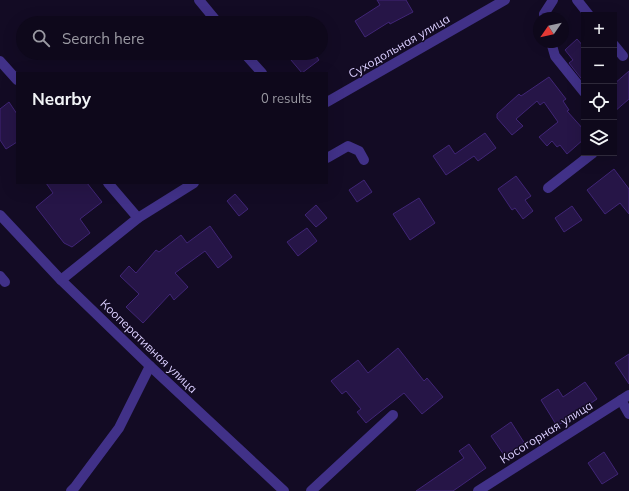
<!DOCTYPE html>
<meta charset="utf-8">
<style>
:root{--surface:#0e081b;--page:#171124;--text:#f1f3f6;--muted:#9b9aa3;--line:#2e293a}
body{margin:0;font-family:Mulish,sans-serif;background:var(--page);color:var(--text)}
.controls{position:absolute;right:12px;top:12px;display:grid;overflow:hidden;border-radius:0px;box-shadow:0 4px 16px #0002}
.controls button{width:36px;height:36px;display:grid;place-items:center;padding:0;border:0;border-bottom:1px solid var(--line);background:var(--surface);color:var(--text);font:20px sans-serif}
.compass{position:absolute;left:533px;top:12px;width:36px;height:36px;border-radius:50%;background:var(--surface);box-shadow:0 4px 16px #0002;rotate:236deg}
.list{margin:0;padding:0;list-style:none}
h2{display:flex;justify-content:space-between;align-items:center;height:52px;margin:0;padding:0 16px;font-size:17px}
h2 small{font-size:13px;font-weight:400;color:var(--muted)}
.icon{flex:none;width:22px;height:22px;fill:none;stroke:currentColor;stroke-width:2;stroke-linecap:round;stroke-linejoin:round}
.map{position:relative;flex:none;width:629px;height:491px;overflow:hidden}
.search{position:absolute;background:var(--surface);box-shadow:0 4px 16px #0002;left:16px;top:16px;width:312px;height:44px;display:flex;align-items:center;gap:10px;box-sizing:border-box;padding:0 14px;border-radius:22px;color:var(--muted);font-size:15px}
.panel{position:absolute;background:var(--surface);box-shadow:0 4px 16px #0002;left:16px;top:72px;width:312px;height:112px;border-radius:0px}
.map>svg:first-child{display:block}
.building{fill:#261547;stroke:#402576}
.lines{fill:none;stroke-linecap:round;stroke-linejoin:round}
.minor{stroke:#413188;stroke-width:10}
.labels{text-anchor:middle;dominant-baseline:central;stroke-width:3;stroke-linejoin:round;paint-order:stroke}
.street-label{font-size:12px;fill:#dbcfff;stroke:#130b24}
</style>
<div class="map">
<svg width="629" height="491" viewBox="0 0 629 491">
<rect width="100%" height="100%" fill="#130b24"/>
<g class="building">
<path d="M377,0H406L413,12L390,24L389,22L365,37L355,21L380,5Z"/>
<path d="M577,39L584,47V82L569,63L573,60L565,50Z"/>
<path d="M285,53H314L319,60L302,73Z"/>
<path d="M629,71V99L614,112V84Z"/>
<path d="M549,77L566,99L563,101L569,110L567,111L584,130V139L567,154L560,145L557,147L552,141L547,146L539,137L558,122L544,102L540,105L537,101L516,119L523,126L512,135L497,118V114L519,94L521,96Z"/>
<path d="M9,102L17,114V142L6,149L0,140V109Z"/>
<path d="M485,133L496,148L478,161L474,156L446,175L433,156L449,145L455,154Z"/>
<path d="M614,169L629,189V214L620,203L605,214L587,190Z"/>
<path d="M516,176L531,196L525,200L533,211L523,219L515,208L512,210L498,189Z"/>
<path d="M364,180L372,192L357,202L349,190Z"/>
<path d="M46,183H87L102,202L80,219L90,233L72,247L64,243L36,207L53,193Z"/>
<path d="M235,194L248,209L239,216L227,201Z"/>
<path d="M419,198L435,223L410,240L393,214Z"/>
<path d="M316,205L327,218L316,227L305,215Z"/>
<path d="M572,206L582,220L564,232L555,218Z"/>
<path d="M210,226L232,257L218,268L205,251L175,273L188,287L174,300L170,294L143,323L126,307L139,294L120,276L129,266L136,273L156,250L159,252L181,235L187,243Z"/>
<path d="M307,228L317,241L298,256L287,242Z"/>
<path d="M398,348L424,381L427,378L443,397L422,414L404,393L366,423L357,412L361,409L346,391L342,394L331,381L358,360L368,373Z"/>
<path d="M629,354V384L615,363Z"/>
<path d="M585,382L597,399L557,426L541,400L558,389L563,397Z"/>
<path d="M511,422L525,444L506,458L491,436Z"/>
<path d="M469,444L486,468L453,491H416L464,458L459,451Z"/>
<path d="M604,452L618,474L602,484L588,463Z"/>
</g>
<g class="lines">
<g class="minor">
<path d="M199,0L218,23"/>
<path d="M577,0L589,15"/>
<path d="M545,18L544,14L553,0"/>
<path d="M551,42L555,56L584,92"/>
<path d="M614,45L623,56"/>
<path d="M244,53L262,73"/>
<path d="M0,61L17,80"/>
<path d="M327,102L505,0"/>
<path d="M327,158L348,146L359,151L364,160"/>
<path d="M108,183L138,218"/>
<path d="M548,188L593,153"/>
<path d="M0,215L61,280L150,366L284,491"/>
<path d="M0,276L5,282"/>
<path d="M61,280L138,218L194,183"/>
<path d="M621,400L629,414"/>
<path d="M71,491L75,487L119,428L150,366"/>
<path d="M311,491L393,415"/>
<path d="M478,491L629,395"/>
</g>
</g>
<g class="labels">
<g class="street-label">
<text transform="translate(399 46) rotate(-30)">Суходольная улица</text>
<text transform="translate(149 346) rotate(44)">Кооперативная улица</text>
<text transform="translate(546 432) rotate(-32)">Косогорная улица</text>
</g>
</g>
</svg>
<div class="controls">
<button>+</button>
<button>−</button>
<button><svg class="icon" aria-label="locate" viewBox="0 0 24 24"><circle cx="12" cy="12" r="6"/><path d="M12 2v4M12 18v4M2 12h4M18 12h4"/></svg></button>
<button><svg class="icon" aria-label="layers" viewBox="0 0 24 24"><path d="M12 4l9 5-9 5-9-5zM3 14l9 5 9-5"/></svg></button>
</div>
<svg class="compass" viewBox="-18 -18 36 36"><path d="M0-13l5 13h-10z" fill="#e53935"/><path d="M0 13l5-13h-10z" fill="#9b9aa3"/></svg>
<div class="search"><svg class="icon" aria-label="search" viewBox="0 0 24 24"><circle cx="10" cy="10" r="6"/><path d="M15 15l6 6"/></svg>Search here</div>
<section class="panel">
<h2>Nearby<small>0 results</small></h2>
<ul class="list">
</ul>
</section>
</div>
